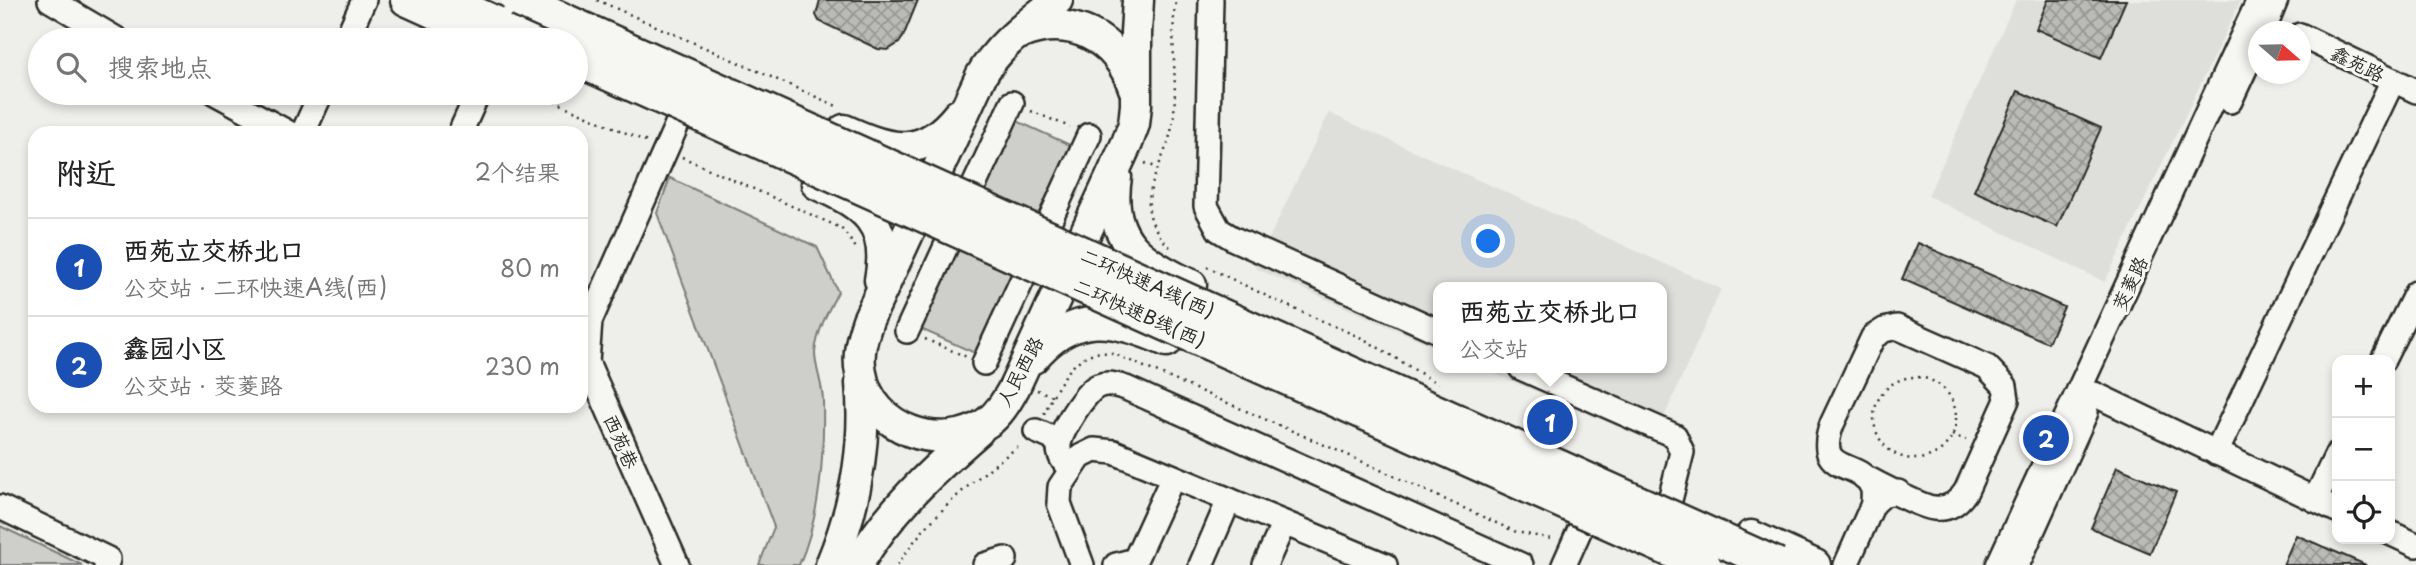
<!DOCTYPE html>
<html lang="zh">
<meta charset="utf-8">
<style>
:root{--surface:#fff;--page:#f2f2f2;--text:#222;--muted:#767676;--line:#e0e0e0;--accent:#d1495b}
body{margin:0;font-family:"Playpen Sans","LXGW WenKai TC",sans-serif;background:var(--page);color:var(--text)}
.controls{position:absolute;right:21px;bottom:21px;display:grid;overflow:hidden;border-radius:14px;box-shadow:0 4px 10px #0003}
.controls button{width:63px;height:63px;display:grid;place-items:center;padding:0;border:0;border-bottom:2px solid var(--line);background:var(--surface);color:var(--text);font:35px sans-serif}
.compass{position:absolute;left:2248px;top:21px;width:63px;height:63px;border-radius:50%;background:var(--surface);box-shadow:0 4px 10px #0003;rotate:110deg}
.you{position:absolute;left:1489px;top:242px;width:24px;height:24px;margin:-18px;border:5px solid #fff;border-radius:50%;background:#1a73e8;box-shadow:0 0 0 10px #1a73e833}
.badge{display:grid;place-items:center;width:46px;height:46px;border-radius:50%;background:var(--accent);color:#fff;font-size:23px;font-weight:700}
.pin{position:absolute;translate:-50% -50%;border:4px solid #fff;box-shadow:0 2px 7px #0006}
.popup{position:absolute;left:1433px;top:282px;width:234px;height:91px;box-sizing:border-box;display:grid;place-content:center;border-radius:14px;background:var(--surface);filter:drop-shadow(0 2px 5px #0005);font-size:23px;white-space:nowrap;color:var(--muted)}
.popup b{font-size:26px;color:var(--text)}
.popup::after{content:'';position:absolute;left:50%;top:100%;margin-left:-14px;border:14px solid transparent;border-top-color:var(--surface)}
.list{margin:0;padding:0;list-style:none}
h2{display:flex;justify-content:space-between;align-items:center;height:91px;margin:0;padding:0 28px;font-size:30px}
h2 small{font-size:23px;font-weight:400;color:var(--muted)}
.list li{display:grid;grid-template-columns:46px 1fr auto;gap:21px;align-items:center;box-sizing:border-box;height:98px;padding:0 28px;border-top:2px solid var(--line)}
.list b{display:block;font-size:26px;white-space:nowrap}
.list p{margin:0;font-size:23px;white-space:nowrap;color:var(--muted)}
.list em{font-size:23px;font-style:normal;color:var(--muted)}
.icon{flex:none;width:38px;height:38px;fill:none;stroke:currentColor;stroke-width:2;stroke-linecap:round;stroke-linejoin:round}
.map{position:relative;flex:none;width:2416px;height:565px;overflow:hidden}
.search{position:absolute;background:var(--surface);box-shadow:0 4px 10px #0003;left:28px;top:28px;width:560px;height:77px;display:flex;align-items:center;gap:18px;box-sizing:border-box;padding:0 24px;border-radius:38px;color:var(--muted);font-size:26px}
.panel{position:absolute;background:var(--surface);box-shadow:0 4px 10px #0003;left:28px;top:126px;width:560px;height:287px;border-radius:21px}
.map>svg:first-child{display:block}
.built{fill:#dededb}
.park{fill:#cececa;stroke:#7c7c7a;stroke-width:2}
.building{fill:url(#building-cross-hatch);stroke:#2b2b2b;stroke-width:2}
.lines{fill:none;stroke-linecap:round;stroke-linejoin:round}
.minor-casing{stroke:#2b2b2b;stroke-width:28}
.major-casing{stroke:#2b2b2b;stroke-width:35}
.highway-casing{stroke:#2b2b2b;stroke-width:38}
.path{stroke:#2b2b2b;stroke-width:2.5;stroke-dasharray:2 5;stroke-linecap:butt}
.minor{stroke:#f6f6f2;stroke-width:23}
.major{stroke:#f6f6f2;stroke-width:30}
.highway{stroke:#f6f6f2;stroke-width:33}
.highway-bridge-casing{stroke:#2b2b2b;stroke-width:38;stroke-linecap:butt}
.highway-bridge{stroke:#f6f6f2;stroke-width:33}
.labels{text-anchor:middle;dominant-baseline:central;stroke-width:6;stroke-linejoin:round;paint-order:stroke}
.street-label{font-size:19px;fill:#2b2b2b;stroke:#f6f6f2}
</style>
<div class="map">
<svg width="2416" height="565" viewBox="0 0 2416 565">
<defs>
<pattern id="building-cross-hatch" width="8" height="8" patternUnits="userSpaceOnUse" patternTransform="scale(1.75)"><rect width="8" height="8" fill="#babab7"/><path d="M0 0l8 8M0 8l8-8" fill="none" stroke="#979795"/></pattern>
</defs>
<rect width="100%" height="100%" fill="#eeeeea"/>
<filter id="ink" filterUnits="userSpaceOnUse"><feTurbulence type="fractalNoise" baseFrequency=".0143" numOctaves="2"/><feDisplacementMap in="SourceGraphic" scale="14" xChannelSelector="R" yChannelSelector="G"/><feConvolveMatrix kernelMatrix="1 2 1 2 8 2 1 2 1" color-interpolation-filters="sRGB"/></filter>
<g filter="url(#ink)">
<g class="built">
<path d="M2016,0H2241L2105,282L1928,196Z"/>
<path d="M1329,113L1721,289L1653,442L1482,368H1662V287H1438V348L1255,268Z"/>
</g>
<g class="park">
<path d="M1008,117L1070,145L977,354L914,326Z"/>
<path d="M670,178L817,247L838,292C828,311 817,331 815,353C815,368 823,385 823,401C824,455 821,515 799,565H759L774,527L657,213Z"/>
<path d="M0,526L82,565H0Z"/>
</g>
<g class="building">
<path d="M820,0H918L903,37L899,43L888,50L878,49L819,21L816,15Z"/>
<path d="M2048,0H2126L2101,58L2036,29Z"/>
<path d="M2018,91L2101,128L2057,227L1974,191Z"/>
<path d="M1918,243L2064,307L2048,343L1902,279Z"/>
<path d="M2117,467L2176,492L2150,553L2091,528Z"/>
<path d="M2296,535L2366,565H2283Z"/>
</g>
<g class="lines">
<defs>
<g id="minor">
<path d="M50,0L118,40"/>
<path d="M1211,0L1206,206L1219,230L1234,239L1438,331"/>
<path d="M2263,32L2276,0"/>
<path d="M2300,35L2416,91"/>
<path d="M346,40L364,0"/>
<path d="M215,93L289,133"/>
<path d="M2230,101L2258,41"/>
<path d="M303,133L321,93"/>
<path d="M460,133L478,93"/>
<path d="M907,331L1012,103"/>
<path d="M2383,360L2416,293"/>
<path d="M984,363L1089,135"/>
<path d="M1521,368L1675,436L1682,452L1670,500"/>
<path d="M2094,394L2337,510"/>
<path d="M1036,431L1059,441"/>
<path d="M2216,453L2393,80"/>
<path d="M1070,470C1064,462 1058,456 1059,445C1060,432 1085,391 1098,386C1108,382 1116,385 1126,388L1521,565"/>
<path d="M1864,477C1879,484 1921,507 1934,508C1949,510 1959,502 1966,491L2007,400L2005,386L1987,367L1897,327L1884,330L1873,337L1832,424C1813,477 1860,458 1872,487C1874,491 1873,499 1873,504L1884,494L1898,492"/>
<path d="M2315,500L2337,454"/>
<path d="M0,507L108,559L106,565"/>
<path d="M2390,533L2416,545"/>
<path d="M677,565L587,362L590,321L678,122"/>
<path d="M985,565L1005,559"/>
<path d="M1082,565L1059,503L1060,487L1080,457L1094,450L1114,452L1385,565"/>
<path d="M1116,565L1135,560L1173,477"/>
<path d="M1201,565L1229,500"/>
<path d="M1265,565L1284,523"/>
<path d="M1564,565L1581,527"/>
<path d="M1846,565L1873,504"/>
<path d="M1998,565L2259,0"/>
<path d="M2017,565L2086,412"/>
</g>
<g id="major">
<path d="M406,0L470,29"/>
<path d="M1057,0C1029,24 1000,43 981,76L868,320C862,338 857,354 861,373C870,430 943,455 988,422C1000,413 1007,400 1014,388L1127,143L1134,124L1136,105V33L1138,0"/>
<path d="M1021,33C1071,13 1117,38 1134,88"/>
<path d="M844,130C891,151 922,160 958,115"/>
<path d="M1116,177C1106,239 1140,262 1191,285"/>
<path d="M817,184C864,205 891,223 880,280"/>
<path d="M1033,358C1074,309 1115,318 1167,341"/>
<path d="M1751,536L1815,565"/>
<path d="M831,565C855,507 867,446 861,383"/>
<path d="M857,565C888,512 932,471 978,431"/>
</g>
<path id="highway" d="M444,0L533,40"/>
</defs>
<use href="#minor" class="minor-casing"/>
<use href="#major" class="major-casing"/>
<use href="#highway" class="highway-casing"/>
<g class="path">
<path d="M597,0L839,107"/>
<path d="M535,93L647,142"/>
<path d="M1031,111L1070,127"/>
<path d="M682,157L841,228L857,249"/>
<path d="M1145,163L1158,168"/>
<path d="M1170,247C1160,238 1151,224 1149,211C1147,185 1162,162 1169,139C1182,97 1168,45 1176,0"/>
<path d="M1207,267L1281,303L1364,339L1438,384"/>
<path d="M925,339L967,357"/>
<circle cx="1915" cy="418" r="41"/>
<path d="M1037,390L1053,396"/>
<path d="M1044,414C1054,393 1070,358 1095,353C1100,352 1106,353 1112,353L1350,456L1516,532L1552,539"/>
<path d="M1952,435L1966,440"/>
<path d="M897,565C930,515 974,479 1022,444"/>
</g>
<use href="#minor" class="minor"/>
<use href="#major" class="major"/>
<use href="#highway" class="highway"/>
<defs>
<g id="highway-bridge">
<path d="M518,0L1777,565"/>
<path d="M576,59L1704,565"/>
</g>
</defs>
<use href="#highway-bridge" class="highway-bridge-casing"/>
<use href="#highway-bridge" class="highway-bridge"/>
</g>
</g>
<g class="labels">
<g class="street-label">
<text transform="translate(2358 63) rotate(26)">鑫苑路</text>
<text transform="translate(1148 282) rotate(24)">二环快速A线(西)</text>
<text transform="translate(2129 283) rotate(-65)">茭菱路</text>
<text transform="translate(1140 312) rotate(24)">二环快速B线(西)</text>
<text transform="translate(1019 371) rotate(-62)">人民西路</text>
<text transform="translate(622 441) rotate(66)">西苑巷</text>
</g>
</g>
</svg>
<div class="controls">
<button>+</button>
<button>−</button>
<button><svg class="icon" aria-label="locate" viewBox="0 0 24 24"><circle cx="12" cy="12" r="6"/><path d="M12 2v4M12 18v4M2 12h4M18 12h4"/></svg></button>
</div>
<svg class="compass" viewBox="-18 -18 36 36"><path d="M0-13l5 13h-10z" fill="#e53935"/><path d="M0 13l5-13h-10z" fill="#767676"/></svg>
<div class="you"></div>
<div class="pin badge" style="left:1550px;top:422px;background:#1a4fb4">1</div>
<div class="popup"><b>西苑立交桥北口</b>公交站</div>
<div class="pin badge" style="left:2046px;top:438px;background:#1a4fb4">2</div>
<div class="search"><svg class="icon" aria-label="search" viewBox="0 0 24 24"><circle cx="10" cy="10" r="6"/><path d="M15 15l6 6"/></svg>搜索地点</div>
<section class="panel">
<h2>附近<small>2个结果</small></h2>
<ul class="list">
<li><span class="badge" style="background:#1a4fb4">1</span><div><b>西苑立交桥北口</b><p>公交站 · 二环快速A线(西)</p></div><em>80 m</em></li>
<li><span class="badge" style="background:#1a4fb4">2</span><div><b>鑫园小区</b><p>公交站 · 茭菱路</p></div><em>230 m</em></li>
</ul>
</section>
</div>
